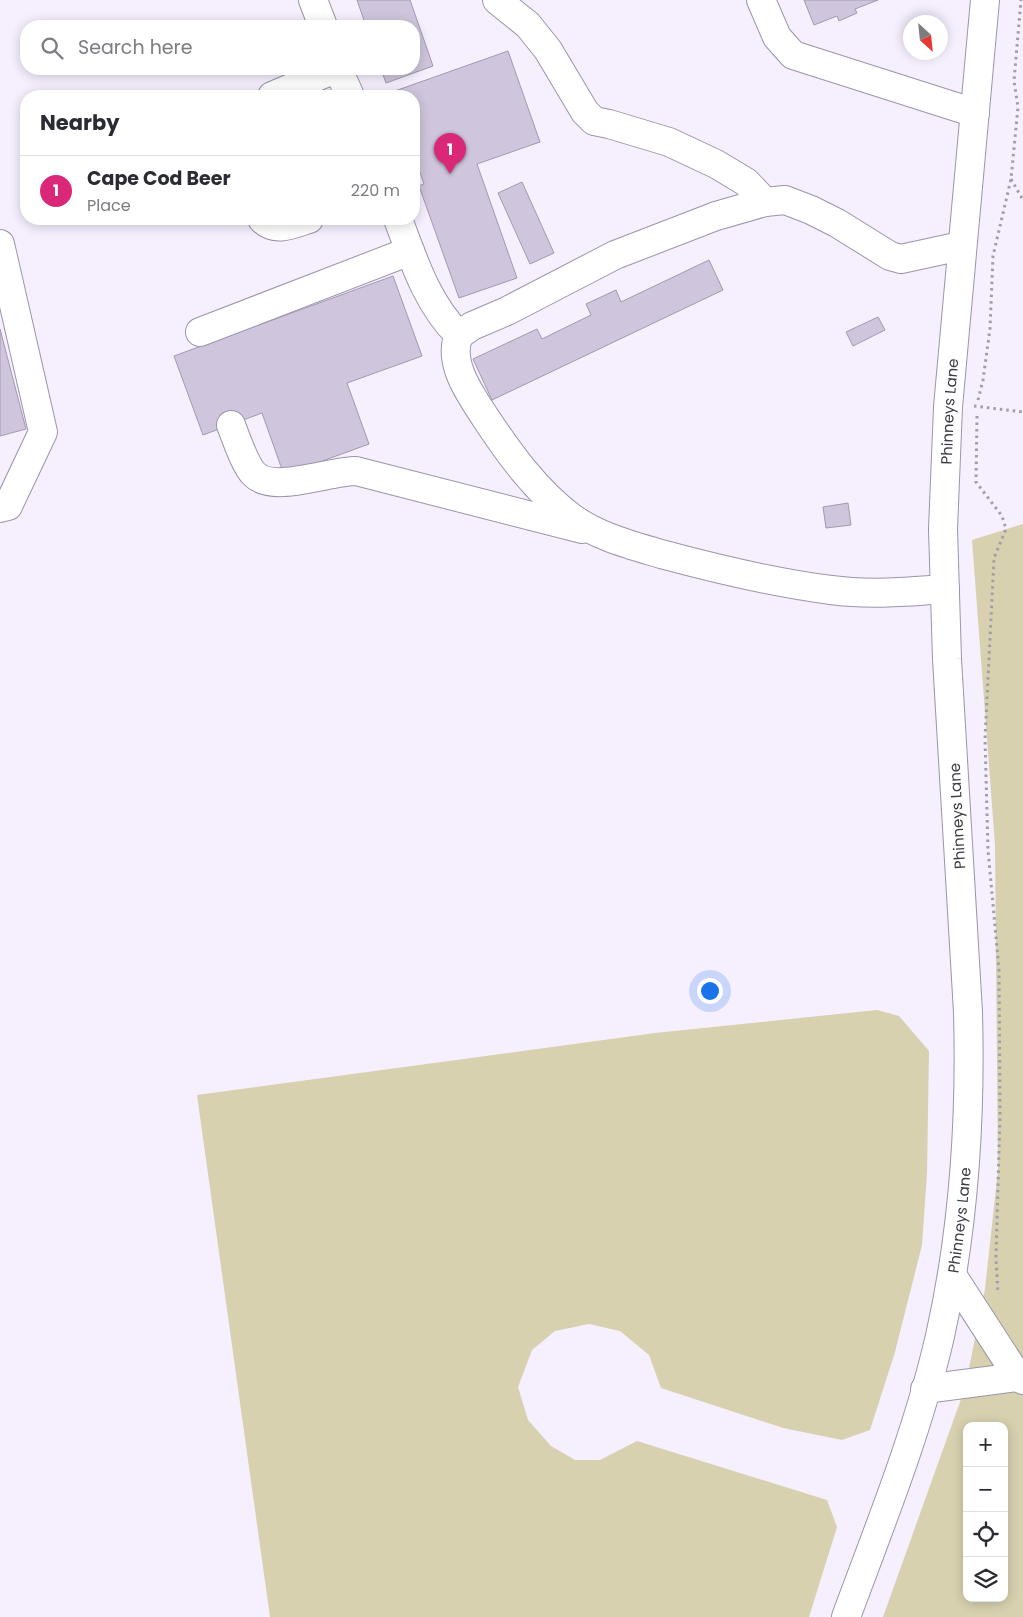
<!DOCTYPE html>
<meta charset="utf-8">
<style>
:root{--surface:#fff;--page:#f2f2f3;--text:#2b2b33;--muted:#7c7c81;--line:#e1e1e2;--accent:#db2777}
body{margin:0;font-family:Poppins,sans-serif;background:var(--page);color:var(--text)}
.controls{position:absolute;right:15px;bottom:15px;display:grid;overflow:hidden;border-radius:10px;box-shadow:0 2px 12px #0003}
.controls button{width:45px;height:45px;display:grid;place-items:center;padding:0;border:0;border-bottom:1px solid var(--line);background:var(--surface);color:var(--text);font:25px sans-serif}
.compass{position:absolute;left:903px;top:15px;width:45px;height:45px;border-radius:50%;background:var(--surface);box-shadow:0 2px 12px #0003;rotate:153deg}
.you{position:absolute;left:709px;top:990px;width:18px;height:18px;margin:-12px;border:4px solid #fff;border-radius:50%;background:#1a73e8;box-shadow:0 0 0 8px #1a73e833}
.badge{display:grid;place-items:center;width:32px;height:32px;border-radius:50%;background:var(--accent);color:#fff;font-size:16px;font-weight:700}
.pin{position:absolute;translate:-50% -41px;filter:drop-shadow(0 1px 2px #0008)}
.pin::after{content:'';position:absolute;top:26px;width:18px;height:15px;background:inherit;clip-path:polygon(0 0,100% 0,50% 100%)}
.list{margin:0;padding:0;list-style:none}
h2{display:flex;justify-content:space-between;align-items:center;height:65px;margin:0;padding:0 20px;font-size:21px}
h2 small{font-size:16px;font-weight:400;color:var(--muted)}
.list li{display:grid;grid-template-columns:32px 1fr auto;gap:15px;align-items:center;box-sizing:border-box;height:70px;padding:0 20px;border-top:1px solid var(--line)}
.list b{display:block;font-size:19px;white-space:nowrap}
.list p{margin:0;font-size:16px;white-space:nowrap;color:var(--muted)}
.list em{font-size:16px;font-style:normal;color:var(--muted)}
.icon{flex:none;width:28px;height:28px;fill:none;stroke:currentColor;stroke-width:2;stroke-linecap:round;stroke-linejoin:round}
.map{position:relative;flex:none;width:1023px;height:1617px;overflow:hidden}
.search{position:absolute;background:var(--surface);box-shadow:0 2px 12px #0003;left:20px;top:20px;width:400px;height:55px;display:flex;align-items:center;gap:12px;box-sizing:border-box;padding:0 18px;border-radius:20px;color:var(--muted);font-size:19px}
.panel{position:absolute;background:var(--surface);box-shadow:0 2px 12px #0003;left:20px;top:90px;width:400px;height:135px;border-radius:20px}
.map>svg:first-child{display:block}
.green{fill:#d7d1b0;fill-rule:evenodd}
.building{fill:#cfc6dd;stroke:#a199af}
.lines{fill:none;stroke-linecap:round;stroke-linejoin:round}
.minor-casing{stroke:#9c94aa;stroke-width:30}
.major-casing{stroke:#9c94aa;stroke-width:30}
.path{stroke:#a19da9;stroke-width:3;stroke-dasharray:2.5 4;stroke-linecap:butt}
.minor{stroke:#fff;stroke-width:28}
.major{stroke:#fff;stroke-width:28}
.labels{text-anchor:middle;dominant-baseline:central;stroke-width:4;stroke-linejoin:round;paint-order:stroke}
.street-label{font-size:15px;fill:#3d3a43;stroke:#fff}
</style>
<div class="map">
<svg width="1023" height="1617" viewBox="0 0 1023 1617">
<rect width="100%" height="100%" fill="#f5effe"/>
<g class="green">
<path d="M1023,524V1617H883L965,1388L985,1289L998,1170L995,845L972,540ZM967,1426H1004V1598H967Z"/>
<path d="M877,1010L899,1016L929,1051L927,1173L922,1245L895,1352L870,1430L842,1440L783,1428L661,1388L649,1355L620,1331L589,1324L555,1331L532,1350L518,1387L528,1420L551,1446L575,1460H600L637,1441L827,1500L837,1527L809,1617H270L197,1095L655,1033Z"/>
</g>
<g class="building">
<path d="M357,0H410L433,66L386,83L381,69H414V26H366Z"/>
<path d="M804,0H878L855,9L857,13L839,21L837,16L814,25Z"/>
<path d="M508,51L540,142L477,164L517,278L459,298L419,186L424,184L414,155V96H393L392,92Z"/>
<path d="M329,90L332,96H313Z"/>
<path d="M522,182L554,253L530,264L498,193Z"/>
<path d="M709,260L723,290L492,400L473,359L537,329L542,339L591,315L586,304L616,290L621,302Z"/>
<path d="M393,276L422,356L347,383L369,444L284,475L262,413L203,435L174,356Z"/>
<path d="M878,317L885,330L853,346L846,332Z"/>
<path d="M0,329L26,429L0,436Z"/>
<path d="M848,503L851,525L826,528L823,507Z"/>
</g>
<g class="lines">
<defs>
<g id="minor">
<path d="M313,0L323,26"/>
<path d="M761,0L777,37L793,55L975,113"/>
<path d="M338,69L350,96"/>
<path d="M272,96L335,69"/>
<path d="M765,202L785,200L811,210L837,223L890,256L901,259L961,246"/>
<path d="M262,219C275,233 293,224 309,219"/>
<path d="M398,219C413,259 427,304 459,335C447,362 470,394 485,417C508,452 536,491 571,517C596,536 631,545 661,554C717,569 774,583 831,590C868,595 907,592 945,589"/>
<path d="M0,244L43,432L8,506L0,508"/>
<path d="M200,332L410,251"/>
<path d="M459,335L472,326L507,311L615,255L716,216L765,202L746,182L716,164L669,142L609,124L594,121L585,112L548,50L528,25L497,0"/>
<path d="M231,425C236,438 245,465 254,474C273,494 329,471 356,471L582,529"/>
<path d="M952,1275L1018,1377L1023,1380"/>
<path d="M925,1389L1018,1377"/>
</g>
<g id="major">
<path id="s1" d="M846,1617C880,1525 918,1432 940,1336C964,1229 971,1121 968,1012L947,659L943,529L948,407L985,0"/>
</g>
</defs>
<use href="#minor" class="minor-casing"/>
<use href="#major" class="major-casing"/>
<g class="path">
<path d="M1011,179L1023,200"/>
<path d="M978,400L983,380L990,329L993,256L1011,179L1018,107L1014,81L1021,0"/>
<path d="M974,406L1023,412"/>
<path d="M977,416L976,482L1002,516L1006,529L994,558L985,739L988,850L999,970L1000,1115L996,1257L998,1294"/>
</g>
<use href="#minor" class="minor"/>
<use href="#major" class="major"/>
</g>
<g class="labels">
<g class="street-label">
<text stroke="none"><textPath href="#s1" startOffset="1224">Phinneys Lane</textPath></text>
<text transform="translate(957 816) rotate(-93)">Phinneys Lane</text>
<text stroke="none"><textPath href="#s1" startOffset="414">Phinneys Lane</textPath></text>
</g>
</g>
</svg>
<div class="controls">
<button>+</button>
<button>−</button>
<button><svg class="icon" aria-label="locate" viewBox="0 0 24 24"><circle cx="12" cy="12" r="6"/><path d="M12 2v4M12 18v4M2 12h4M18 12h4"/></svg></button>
<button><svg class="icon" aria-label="layers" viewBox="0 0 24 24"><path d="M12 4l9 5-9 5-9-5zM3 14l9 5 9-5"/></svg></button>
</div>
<svg class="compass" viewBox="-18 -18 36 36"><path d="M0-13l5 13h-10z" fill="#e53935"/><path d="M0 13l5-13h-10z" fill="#7c7c81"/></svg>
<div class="you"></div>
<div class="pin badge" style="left:450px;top:174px">1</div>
<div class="search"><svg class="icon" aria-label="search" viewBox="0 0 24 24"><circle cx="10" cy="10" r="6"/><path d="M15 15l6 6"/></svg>Search here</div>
<section class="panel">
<h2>Nearby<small></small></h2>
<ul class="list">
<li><span class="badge">1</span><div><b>Cape Cod Beer</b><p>Place</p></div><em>220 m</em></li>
</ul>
</section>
</div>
